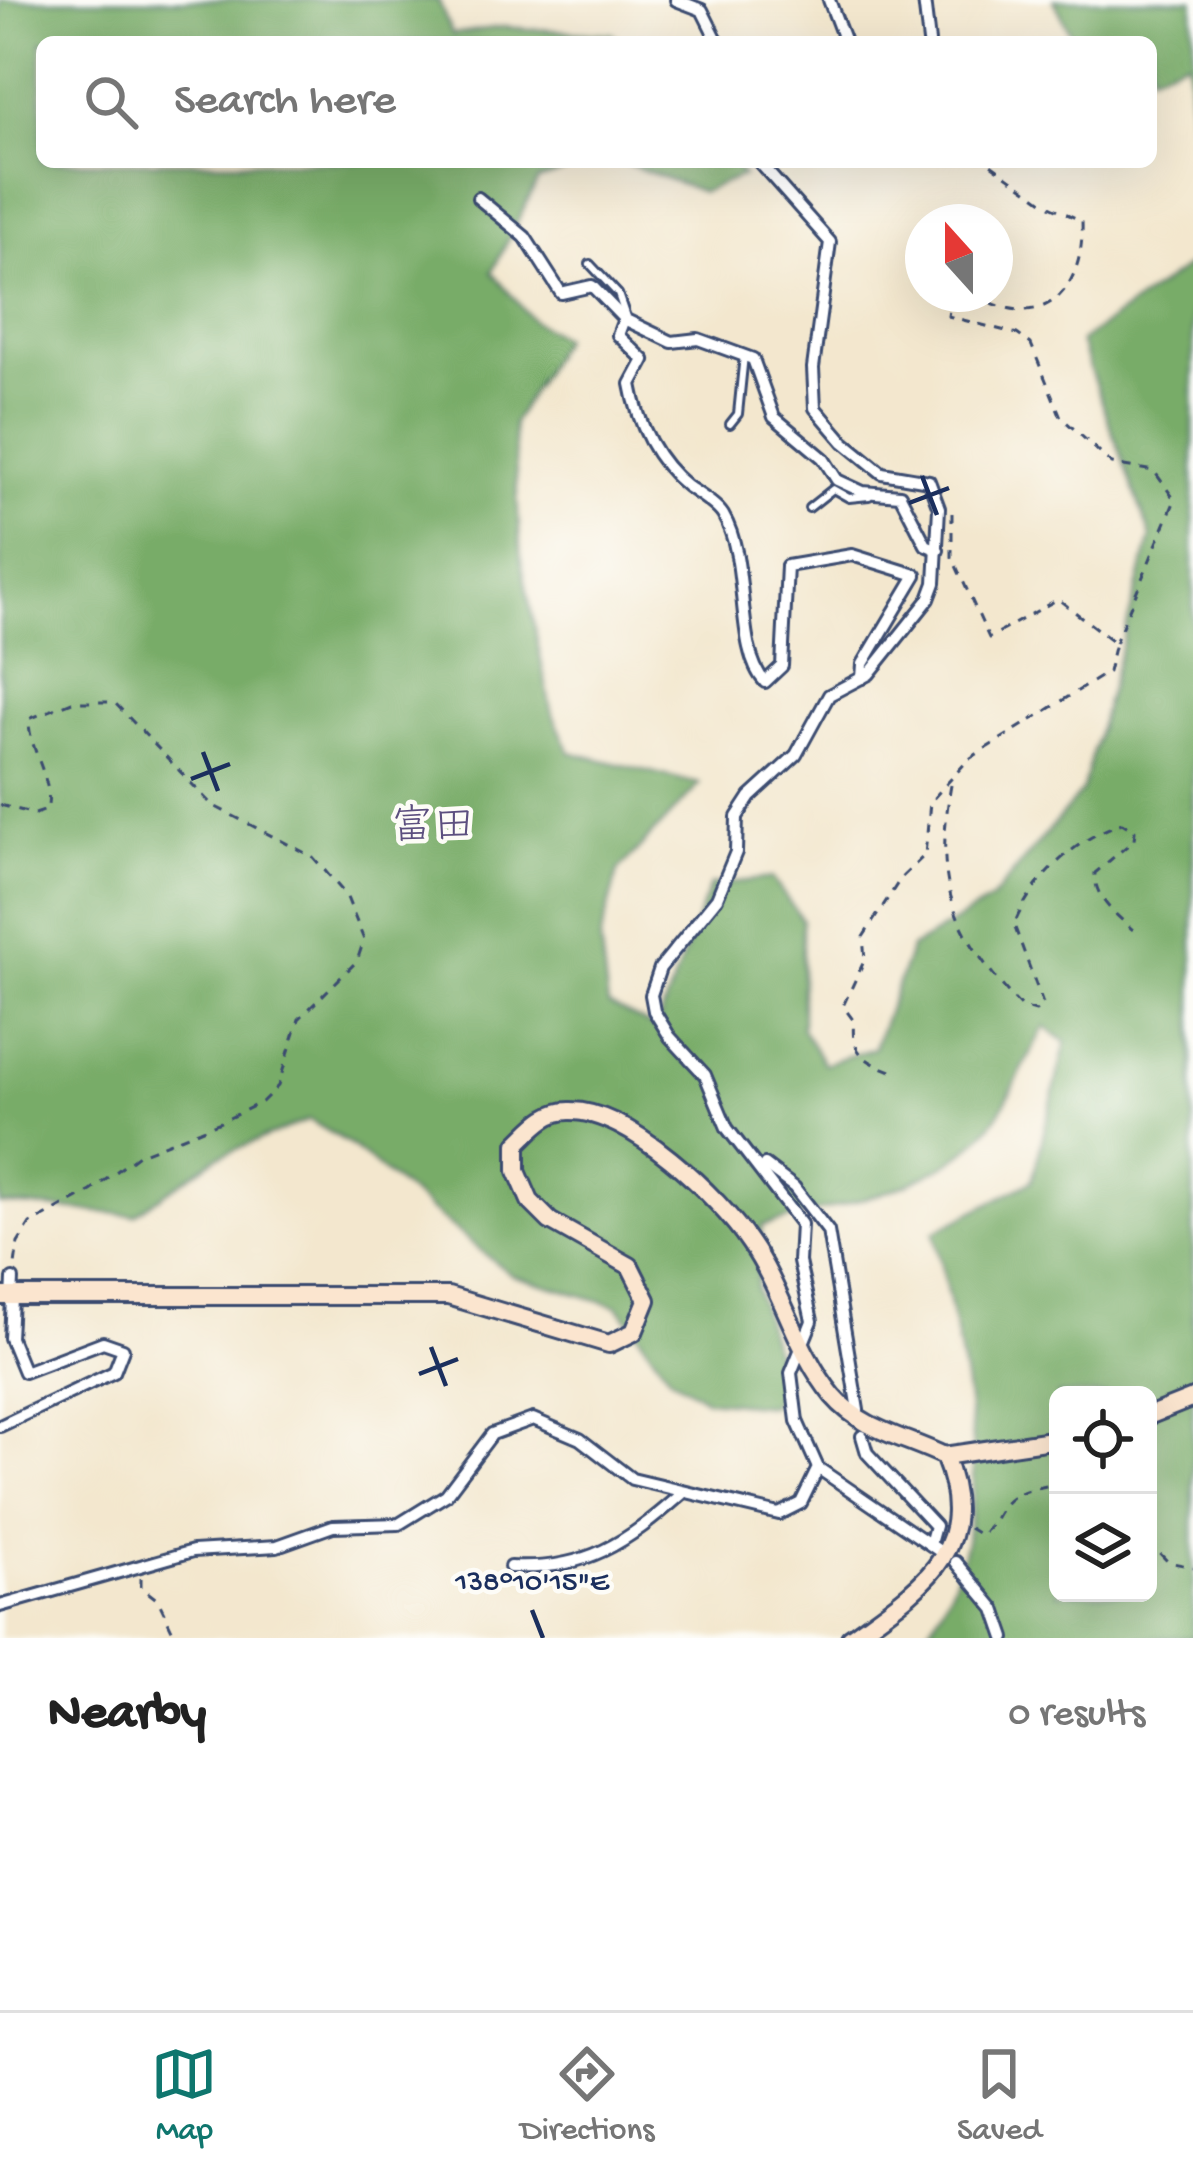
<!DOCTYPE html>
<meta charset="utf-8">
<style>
:root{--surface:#fff;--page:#f6f6f6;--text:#222;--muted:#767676;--line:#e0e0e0;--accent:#0f766e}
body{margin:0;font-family:"Gochi Hand","Klee One",sans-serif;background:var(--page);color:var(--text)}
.controls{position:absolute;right:36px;bottom:36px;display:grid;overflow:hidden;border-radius:18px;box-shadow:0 12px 48px #0002}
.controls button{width:108px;height:108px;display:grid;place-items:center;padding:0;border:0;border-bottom:3px solid var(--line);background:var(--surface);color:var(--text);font:60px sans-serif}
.compass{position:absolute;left:905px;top:204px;width:108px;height:108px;border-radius:50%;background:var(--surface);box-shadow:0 12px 48px #0002;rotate:339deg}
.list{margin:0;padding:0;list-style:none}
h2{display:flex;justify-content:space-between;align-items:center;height:156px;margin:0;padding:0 48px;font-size:51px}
h2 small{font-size:39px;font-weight:400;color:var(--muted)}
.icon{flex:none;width:66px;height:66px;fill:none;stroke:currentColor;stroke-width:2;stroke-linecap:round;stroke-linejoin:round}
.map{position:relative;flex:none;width:1193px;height:1638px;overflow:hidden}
.search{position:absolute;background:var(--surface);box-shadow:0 12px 48px #0002;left:36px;right:36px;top:36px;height:132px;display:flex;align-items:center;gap:30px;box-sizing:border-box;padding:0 42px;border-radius:18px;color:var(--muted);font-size:45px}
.sheet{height:372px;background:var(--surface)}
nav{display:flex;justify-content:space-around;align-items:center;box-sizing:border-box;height:168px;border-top:3px solid var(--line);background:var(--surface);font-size:33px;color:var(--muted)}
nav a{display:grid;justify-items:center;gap:6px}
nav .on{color:var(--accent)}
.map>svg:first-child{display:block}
.forest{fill:#78ac68;stroke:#4a6e63;stroke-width:3;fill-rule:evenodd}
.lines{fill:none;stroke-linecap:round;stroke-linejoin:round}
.lane-casing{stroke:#3b4b6f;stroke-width:12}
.street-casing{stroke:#3b4b6f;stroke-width:16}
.secondary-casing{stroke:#3b4b6f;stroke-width:22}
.path{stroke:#3b4b6f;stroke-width:3;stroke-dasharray:9 9;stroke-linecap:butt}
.lane{stroke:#fff;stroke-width:6}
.street{stroke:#fff;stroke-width:10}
.secondary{stroke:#fbe5cf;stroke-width:16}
.ticks{fill:none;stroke:#1b2f5e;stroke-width:4.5}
.labels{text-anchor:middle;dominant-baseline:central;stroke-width:9;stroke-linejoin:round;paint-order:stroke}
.quarter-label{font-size:42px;fill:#5c4f7f;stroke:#fdfcf7}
.ticks-label{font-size:30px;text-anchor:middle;fill:#1b2f5e;stroke:#fdfcf7;stroke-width:9;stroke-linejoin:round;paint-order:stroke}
</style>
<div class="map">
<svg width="1193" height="1638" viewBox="0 0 1193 1638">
<rect width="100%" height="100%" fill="#fdfcf7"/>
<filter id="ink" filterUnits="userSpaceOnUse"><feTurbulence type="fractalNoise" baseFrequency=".00833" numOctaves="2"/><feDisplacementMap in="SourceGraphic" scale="24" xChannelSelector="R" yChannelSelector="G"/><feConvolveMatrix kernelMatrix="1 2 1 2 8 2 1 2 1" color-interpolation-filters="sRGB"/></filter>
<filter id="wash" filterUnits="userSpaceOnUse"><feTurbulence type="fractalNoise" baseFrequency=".004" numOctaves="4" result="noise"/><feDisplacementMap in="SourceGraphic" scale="48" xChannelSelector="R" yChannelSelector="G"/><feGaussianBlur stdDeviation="2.7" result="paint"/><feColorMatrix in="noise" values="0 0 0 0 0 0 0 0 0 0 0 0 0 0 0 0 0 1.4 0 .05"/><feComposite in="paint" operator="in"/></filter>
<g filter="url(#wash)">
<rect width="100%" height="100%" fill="#f3e7ce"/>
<g class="forest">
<path d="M0,0H438L452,34L501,27L613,34L622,42H42V162H595L538,180L492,272L533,321L562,338L513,423L521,560L551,710L570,752L700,784L618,871L600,939L608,1005L656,1028L710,885L772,878L802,920V1029L824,1064L874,1048L911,948L991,900L1082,791L1151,537L1080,342L1193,262V1638H923C1012,1515 961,1365 934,1232L1032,1181L1066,1042L1045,1027C1027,1055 1015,1089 996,1118C947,1190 840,1203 762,1226L756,1289L783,1379L771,1406L707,1400L670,1377L618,1306L511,1275L348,1143L309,1120L217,1157L134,1215L0,1204ZM1058,1395H1148V1593H1058Z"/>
<path d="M1054,0H1193V151L1187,60L1151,74V42H1075Z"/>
<path d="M622,162H732L743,176L702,192Z"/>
</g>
</g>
<g filter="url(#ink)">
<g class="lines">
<defs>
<g id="lane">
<path d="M590,264L618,294L626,317"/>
<path d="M730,424L738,414L744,355"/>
<path d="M809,508L833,489L849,498L869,496"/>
</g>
<g id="street">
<path d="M676,0L702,10L718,42"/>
<path d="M829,0L845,42"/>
<path d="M924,0L929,42"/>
<path d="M759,162L830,242L813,368L815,408L844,442L882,473L929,481L939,508L935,583L929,599L869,674L829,695L796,755L750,797L737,817L736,852L717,898L660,968L651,995L654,1011L670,1037L705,1075L727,1128L801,1224L799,1262L812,1321L791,1373L797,1421L818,1468L938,1550"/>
<path d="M478,198L525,237L561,293L592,286L624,319L672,342L698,339L753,359L774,417L823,458L837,480L863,492L900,495L926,545L938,550"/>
<path d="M624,319L618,335L644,360L631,384C638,424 656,461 687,486C698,494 716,504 723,515C751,562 734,649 765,682L782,666L787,566L852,555L916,575L863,664L862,678"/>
<path d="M765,1165L794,1187L828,1231L858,1410"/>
<path d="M0,1426L114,1372L123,1349L103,1342L24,1372L10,1338L13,1279"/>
<path d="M862,1436L867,1453L935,1526L930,1544"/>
<path d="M956,1562L995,1609L1005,1638"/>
<path d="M510,1567C586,1571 626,1543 682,1494"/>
<path d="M0,1606L193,1551L277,1546L333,1526L399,1524L446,1495L492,1434L533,1419L580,1439L632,1479L779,1514L801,1503L818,1468"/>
</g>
<g id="secondary">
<path d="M0,1296H448L609,1344L634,1332L647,1300L630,1266L550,1221L530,1201L517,1171V1144C533,1129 546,1111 570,1111C629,1110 719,1197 750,1243C783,1290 796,1351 833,1396C862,1430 905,1437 944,1456C983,1552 920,1587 850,1638"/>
<path d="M1148,1416L1193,1398"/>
<path d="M944,1456L1058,1439"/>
</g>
</defs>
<use href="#lane" class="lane-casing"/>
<use href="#street" class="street-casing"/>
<use href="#secondary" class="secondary-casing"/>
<g class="path">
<path d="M952,294L948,316L1017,334L1031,344L1061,417L1112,464L1154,471L1175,500L1115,643"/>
<path d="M975,294C1041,335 1085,293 1082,221L1050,206L988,162"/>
<path d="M951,785C933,887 953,932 1021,1007L1036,1011L1043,1004L1014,925C1032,879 1075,839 1122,823L1135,831L1134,840L1095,873C1094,899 1116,914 1133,930"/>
<path d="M0,805L35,814L47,810C55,782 28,749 29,719L72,702H114L212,805L313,857L346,895L364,940L357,961L299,1019L278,1086L262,1102L223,1121L138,1155L91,1191L30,1224L18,1243L15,1265"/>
<path d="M891,1071C864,1061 850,1052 854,1021L843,1006L865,959L863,937L901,878L925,855L930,802L969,759L1108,672L1115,643L1058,599L989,638L952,557V513"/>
<path d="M969,1528L980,1535C994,1525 994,1518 1004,1505C1015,1490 1041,1487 1058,1484"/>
<path d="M1148,1541L1168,1562L1193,1567"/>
<path d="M141,1578V1587L158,1600L176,1638"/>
</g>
<use href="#lane" class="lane"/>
<use href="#street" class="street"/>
<use href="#secondary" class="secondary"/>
</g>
</g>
<path class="ticks" d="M922,476L937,515M909,503L949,488M203,752L218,791M191,779L230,764M431,1347L446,1386M419,1374L458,1359M532,1610L543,1638"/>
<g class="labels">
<g class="quarter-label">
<text x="433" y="830">富田</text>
</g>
</g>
<g class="ticks-label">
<text x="532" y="1590">138°10'15"E</text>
</g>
</svg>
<div class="controls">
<button><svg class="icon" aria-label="locate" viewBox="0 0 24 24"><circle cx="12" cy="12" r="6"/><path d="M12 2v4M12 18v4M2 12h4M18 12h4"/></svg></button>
<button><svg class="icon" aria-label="layers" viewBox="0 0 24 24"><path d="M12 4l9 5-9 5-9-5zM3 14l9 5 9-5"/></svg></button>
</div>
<svg class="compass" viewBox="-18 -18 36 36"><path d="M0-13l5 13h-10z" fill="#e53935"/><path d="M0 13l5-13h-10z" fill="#767676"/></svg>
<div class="search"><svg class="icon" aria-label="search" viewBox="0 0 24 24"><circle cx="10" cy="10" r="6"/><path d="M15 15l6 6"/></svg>Search here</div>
</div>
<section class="sheet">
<h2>Nearby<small>0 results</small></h2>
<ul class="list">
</ul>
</section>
<nav>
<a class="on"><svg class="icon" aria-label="map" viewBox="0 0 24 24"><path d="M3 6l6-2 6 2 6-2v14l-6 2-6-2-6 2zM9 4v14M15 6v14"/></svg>Map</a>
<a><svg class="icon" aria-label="directions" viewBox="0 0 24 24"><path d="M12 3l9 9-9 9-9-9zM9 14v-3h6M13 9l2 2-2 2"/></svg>Directions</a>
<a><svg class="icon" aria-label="saved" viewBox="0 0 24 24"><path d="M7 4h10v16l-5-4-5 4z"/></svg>Saved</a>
</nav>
